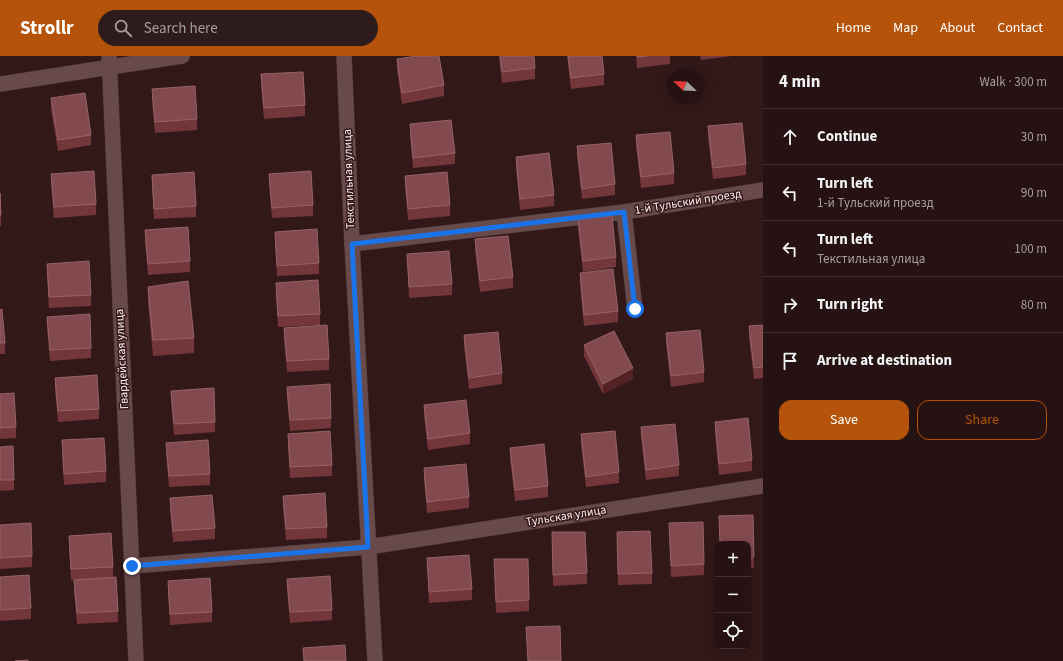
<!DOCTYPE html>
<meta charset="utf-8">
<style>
:root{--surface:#261213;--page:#2e1b1c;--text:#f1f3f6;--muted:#a49ea0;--line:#423233;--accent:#b45309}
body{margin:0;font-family:"Source Sans 3",sans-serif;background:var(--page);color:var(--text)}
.controls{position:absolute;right:12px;bottom:12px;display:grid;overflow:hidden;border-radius:8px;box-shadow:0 2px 10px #0003}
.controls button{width:36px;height:36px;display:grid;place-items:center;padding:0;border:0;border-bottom:1px solid var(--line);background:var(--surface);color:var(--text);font:20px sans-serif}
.compass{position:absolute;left:667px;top:12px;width:36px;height:36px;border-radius:50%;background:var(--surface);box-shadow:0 2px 10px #0003;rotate:293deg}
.stop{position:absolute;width:12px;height:12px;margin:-9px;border:3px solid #1a73e8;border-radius:50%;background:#fff}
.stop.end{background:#1a73e8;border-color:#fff;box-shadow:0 1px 4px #0008}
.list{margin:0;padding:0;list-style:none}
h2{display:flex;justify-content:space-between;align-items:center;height:52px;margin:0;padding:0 16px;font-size:17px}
h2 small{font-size:13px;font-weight:400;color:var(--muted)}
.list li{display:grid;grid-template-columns:26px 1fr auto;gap:12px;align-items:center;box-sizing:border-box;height:56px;padding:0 16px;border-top:1px solid var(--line)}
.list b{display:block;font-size:15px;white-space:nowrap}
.list p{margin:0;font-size:13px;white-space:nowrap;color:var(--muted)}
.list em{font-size:13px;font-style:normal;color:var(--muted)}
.actions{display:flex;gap:8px;padding:12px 16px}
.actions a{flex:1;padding:9px 0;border:1px solid var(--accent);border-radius:12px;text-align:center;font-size:14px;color:var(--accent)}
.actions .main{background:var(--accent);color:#fff}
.icon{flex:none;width:22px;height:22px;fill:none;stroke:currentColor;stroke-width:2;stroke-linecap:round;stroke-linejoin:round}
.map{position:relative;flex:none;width:763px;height:605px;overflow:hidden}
header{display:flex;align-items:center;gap:24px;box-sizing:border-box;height:56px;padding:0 20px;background:var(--accent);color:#fff}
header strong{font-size:19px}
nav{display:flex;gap:22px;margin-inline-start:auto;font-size:14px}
.search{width:280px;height:36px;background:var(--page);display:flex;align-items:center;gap:10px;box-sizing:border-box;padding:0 14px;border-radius:22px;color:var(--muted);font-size:15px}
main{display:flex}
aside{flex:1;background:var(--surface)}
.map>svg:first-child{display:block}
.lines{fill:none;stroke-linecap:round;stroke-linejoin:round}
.minor-casing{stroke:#4b3737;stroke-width:16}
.minor{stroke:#694a4a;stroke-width:15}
.wall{fill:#72363b}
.shaded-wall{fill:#522225}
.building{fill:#824a4e;stroke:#956367}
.route{stroke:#1a73e8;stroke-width:5}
.labels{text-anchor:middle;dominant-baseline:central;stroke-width:3;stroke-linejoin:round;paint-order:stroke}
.street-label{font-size:12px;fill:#feeeee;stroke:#321819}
</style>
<header>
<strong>Strollr</strong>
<div class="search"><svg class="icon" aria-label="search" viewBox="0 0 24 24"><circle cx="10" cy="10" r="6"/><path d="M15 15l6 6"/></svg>Search here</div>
<nav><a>Home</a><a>Map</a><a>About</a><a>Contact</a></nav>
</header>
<main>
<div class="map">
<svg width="763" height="605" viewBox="0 0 763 605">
<rect width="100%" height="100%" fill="#321819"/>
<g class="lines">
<defs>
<g id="minor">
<path d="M109,0L136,605"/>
<path d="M344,0L352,188L375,605"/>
<path d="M0,28L182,0"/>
<path d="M624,156L635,253"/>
<path d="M352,188L624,156L763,134"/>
<path d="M132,510L368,491L763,430"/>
</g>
</defs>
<use href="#minor" class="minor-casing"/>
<use href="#minor" class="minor"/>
</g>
<g class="wall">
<path d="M499,0H534L535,12V23L502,27Z"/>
<path d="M567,0H602L604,18V29L571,33Z"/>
<path d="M636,0H670V8L637,12Z"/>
<path d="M700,0H732L701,4Z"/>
<path d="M397,3L444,29V40L402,48L397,14Z"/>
<path d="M261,18L305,49V60L264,63L261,29Z"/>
<path d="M152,33L197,63V74L155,77L152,44Z"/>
<path d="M51,42L91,79V89L58,95L51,53Z"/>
<path d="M410,68L455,97V108L413,112L410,79Z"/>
<path d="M708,70L746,108V119L713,123L708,81Z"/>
<path d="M636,79L674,117V128L641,132L636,90Z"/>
<path d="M577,90L615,128V139L582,143L577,101Z"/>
<path d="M516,101L554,139V150L520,154L516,111Z"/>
<path d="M51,118L96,148V159L54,162L51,128Z"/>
<path d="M269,118L313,149V160L272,162L269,129Z"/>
<path d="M152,119L196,150V161L154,163L152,130Z"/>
<path d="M405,120L450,149V160L408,164L405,130Z"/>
<path d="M0,137L1,159V170H0Z"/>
<path d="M578,163L616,201V211L583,216L578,173Z"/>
<path d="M145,174L190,205V216L148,219L145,185Z"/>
<path d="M275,176L319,207V218L277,220L275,187Z"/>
<path d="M475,183L513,221V232L480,236L475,194Z"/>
<path d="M407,198L452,228V239L409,242Z"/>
<path d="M47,208L91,239V250L49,252L47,219Z"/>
<path d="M580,217L618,255V266L584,270L580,228Z"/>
<path d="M276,227L320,258V269L278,271L276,238Z"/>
<path d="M148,231L194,282V297L153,300L148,247Z"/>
<path d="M0,254L5,287V298H0Z"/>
<path d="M47,261L91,292V302L50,305L47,272Z"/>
<path d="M763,269V322L754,323L749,281V270Z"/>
<path d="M284,272L329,303V314L287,316L284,283Z"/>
<path d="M666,277L704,316V326L671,331L666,288Z"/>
<path d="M464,279L502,317V328L469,333L464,290Z"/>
<path d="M584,289L633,323L603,338L584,300Z"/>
<path d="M55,322L99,353V363L58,366L55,333Z"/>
<path d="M287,331L331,362V372L290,375L287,342Z"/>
<path d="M171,335L215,366V376L174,379L171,346Z"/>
<path d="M0,338L16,371V382L0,383Z"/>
<path d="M424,349L470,377V388L428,394L424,360Z"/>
<path d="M715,366L752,404V415L719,419L715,377Z"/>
<path d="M641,371L679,409V420L646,424L641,382Z"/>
<path d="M288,378L332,409V420L290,422L288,389Z"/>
<path d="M581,378L619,416V427L586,431L581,389Z"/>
<path d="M62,384L106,415V426L64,429L62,395Z"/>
<path d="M166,387L210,418V429L169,431L166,398Z"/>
<path d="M0,391L14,424V434L0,435Z"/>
<path d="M510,392L548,430V441L515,445L510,403Z"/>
<path d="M424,412L469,441V452L427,457L424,423Z"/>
<path d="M283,440L327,471V482L286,484L283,451Z"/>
<path d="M170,442L215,472V483L173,486L170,453Z"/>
<path d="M753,459L754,512H748V488H720L719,460Z"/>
<path d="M669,467L704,508V519L671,521Z"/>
<path d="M0,469L32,500V511L0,513Z"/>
<path d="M552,476L587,517V528L553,530Z"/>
<path d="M617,476L652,517V528L618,529Z"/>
<path d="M69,480L113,511V521L118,555V566L77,568L74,535V524L99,522L71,524L69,491Z"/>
<path d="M427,502L472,533V544L429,547Z"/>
<path d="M494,503L529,544V555L496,557Z"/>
<path d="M0,521L31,552V563L0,565Z"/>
<path d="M287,523L332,554V564L290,567L287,534Z"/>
<path d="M168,525L212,556V566L170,569L168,536Z"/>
</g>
<path class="shaded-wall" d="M633,312V323L603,338V328Z"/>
<g class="building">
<path d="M417,0H439L444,29L402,37L397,3Z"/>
<path d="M500,0H534L535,12L502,16Z"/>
<path d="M568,0H602L604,18L571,22Z"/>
<path d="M637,0H647L637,1Z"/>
<path d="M303,16L305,49L264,52L261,18Z"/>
<path d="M195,30L197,63L155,66L152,33Z"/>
<path d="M85,37L91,79L58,84L51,42Z"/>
<path d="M451,64L455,97L413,102L410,68Z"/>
<path d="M742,67L746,108L713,112L708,70Z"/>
<path d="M670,76L674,117L641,121L636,79Z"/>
<path d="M611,87L615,128L582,133L577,90Z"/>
<path d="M549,97L554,139L520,143L516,101Z"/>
<path d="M94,115L96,148L54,151L51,118Z"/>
<path d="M311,115L313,149L272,152L269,118Z"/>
<path d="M194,116L196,150L154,153L152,119Z"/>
<path d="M447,116L450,149L408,153L405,120Z"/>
<path d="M0,137L1,159H0Z"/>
<path d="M612,159L616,201L583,205L578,163Z"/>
<path d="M188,171L190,205L148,208L145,174Z"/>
<path d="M317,173L319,207L277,210L275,176Z"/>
<path d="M508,180L513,221L480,225L475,183Z"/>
<path d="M449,195L452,228L409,231L407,198Z"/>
<path d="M89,205L91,239L49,241L47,208Z"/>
<path d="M613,213L618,255L584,259L580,217Z"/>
<path d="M318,224L320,258L278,260L276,227Z"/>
<path d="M188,225L194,282L153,284L148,231Z"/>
<path d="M2,253L5,287H0V254Z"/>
<path d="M90,258L91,292L50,294L47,261Z"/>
<path d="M327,269L329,303L287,305L284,272Z"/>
<path d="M763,269V311L754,312L749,270Z"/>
<path d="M700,274L704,316L671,320L666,277Z"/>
<path d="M614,275L633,312L603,328L584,289Z"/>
<path d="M498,276L502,317L469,322L464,279Z"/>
<path d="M97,319L99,353L58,355L55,322Z"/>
<path d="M330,328L331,362L290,364L287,331Z"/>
<path d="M214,332L215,366L174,368L171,335Z"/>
<path d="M14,337L16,371L0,372V338Z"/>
<path d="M466,344L470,377L428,383L424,349Z"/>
<path d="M748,362L752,404L719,408L715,366Z"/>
<path d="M675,368L679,409L646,414L641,371Z"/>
<path d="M330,375L332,409L290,411L288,378Z"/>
<path d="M615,375L619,416L586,421L581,378Z"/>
<path d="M104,382L106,415L64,418L62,384Z"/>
<path d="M208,384L210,418L169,420L166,387Z"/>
<path d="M544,388L548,430L515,434L510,392Z"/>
<path d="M13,390L14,424H0V391Z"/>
<path d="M466,408L469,441L427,446L424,412Z"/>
<path d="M325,437L327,471L286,473L283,440Z"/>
<path d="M212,439L215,472L173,475L170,442Z"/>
<path d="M753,459L754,501H748V488H720L719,460Z"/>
<path d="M703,466L704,508L671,510L669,467Z"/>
<path d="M31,467L32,500L0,502V469Z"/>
<path d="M650,475L652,517L618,518L617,476Z"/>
<path d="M552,476H585L587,517L553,519Z"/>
<path d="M111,477L113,511L71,513L69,480Z"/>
<path d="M469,499L472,533L429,536L427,502Z"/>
<path d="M494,503H528L529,544L496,546Z"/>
<path d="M29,519L31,552L0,554V521Z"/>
<path d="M330,520L332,554L290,556L287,523Z"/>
<path d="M116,521L118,555L77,557L74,524Z"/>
<path d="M210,522L212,556L170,558L168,525Z"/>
<path d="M560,570L561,605H528L526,571Z"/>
<path d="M345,589L346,605H304L303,592Z"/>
<path d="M28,604V605H15Z"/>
</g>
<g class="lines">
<path class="route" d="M132,510L368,491L352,188L624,156L635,253"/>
</g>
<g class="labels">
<g class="street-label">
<text transform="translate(349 123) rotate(-92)">Текстильная улица</text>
<text transform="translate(688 146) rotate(-9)">1-й Тульский проезд</text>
<text transform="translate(122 303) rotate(-93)">Гвардейская улица</text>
<text transform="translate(566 460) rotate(-9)">Тульская улица</text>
</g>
</g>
</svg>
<div class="controls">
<button>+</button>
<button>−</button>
<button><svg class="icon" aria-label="locate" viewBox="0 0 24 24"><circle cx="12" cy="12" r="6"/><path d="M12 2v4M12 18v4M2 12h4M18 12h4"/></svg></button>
</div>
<svg class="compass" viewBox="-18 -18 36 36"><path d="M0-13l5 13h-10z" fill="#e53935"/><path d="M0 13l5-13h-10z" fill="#a49ea0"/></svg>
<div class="stop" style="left:635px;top:253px"></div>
<div class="stop end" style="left:132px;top:510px"></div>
</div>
<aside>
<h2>4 min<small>Walk · 300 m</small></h2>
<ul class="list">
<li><svg class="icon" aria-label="ahead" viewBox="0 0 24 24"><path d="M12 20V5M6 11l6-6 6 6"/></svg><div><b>Continue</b></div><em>30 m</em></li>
<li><svg class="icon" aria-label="left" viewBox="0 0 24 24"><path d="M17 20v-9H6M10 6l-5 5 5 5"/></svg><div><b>Turn left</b><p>1-й Тульский проезд</p></div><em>90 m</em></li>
<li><svg class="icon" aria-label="left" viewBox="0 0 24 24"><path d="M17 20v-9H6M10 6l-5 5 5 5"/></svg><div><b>Turn left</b><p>Текстильная улица</p></div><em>100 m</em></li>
<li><svg class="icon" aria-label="right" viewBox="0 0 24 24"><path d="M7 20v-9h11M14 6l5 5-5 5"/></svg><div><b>Turn right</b></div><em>80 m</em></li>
<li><svg class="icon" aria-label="arrive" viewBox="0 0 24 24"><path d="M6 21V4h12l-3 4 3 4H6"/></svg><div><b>Arrive at destination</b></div></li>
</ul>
<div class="actions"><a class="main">Save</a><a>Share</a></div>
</aside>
</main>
